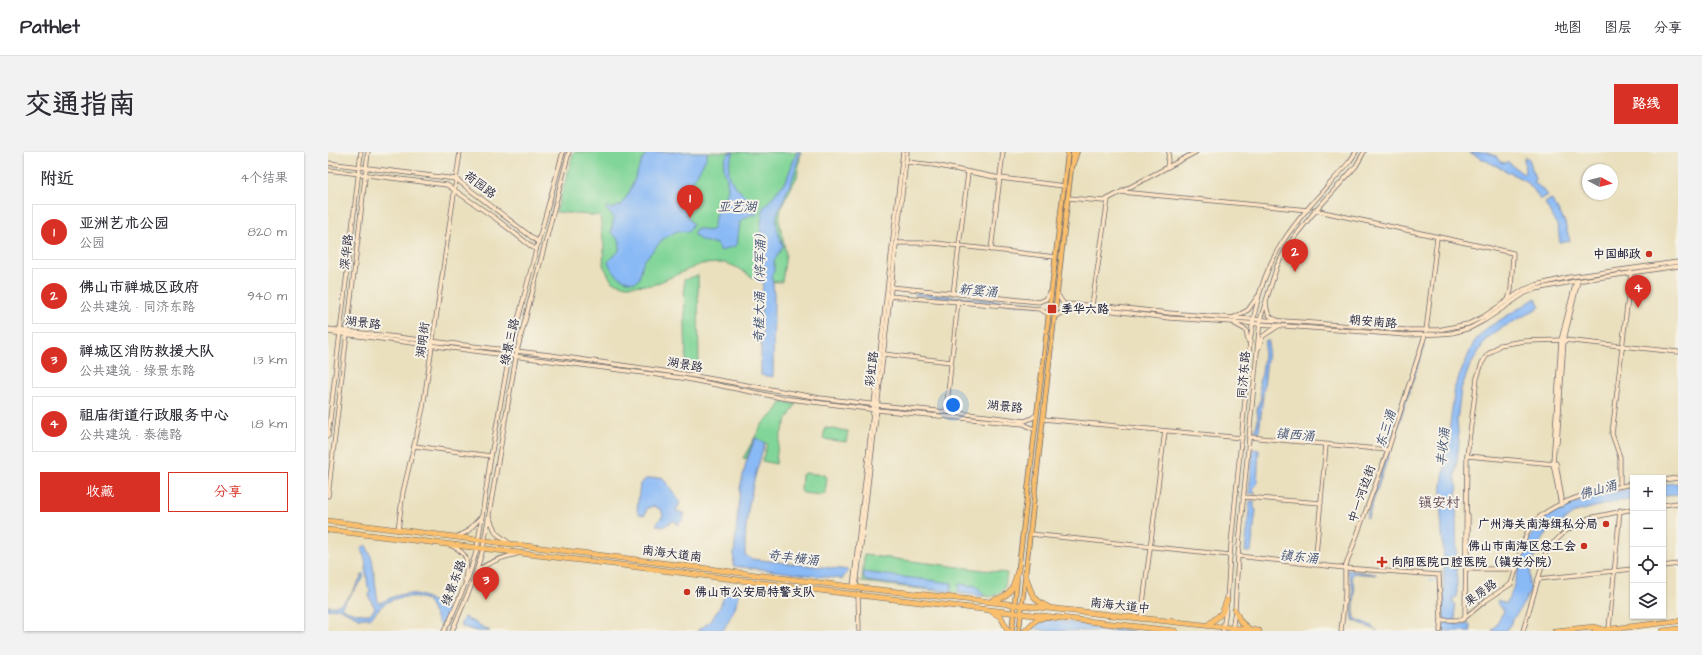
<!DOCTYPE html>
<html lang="zh">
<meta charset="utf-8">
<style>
:root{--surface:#fff;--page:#f2f2f3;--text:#2b2b33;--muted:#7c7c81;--line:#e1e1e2;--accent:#d93025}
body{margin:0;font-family:"Architects Daughter","LXGW WenKai TC",sans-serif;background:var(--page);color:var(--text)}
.controls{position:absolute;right:12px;bottom:12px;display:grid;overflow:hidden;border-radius:0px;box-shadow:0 1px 3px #0004}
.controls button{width:36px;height:36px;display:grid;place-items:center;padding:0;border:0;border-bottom:1px solid var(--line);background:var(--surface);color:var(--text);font:20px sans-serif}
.compass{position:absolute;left:1254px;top:12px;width:36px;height:36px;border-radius:50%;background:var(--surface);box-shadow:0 1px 3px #0004;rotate:97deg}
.you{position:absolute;left:625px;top:253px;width:14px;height:14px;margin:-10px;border:3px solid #fff;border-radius:50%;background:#1a73e8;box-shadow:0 0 0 6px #1a73e833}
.badge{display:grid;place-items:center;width:26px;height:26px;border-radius:50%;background:var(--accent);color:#fff;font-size:13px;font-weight:700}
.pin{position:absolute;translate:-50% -33px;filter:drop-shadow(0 1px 2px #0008)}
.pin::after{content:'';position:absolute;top:21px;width:14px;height:12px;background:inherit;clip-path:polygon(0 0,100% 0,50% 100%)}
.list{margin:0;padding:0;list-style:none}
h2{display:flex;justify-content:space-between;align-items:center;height:52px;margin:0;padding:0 16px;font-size:17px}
h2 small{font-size:13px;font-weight:400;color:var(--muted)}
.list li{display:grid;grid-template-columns:26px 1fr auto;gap:12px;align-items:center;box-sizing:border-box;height:56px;margin:0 8px 8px;padding:0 8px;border:1px solid var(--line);border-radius:0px}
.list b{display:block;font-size:15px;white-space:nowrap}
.list p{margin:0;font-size:13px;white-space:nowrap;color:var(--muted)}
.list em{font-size:13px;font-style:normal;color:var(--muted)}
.actions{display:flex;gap:8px;padding:12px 16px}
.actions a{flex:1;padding:9px 0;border:1px solid var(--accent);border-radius:0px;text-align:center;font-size:14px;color:var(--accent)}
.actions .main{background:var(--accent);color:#fff}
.icon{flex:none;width:22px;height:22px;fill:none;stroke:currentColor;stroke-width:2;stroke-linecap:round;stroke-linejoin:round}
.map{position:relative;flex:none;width:1350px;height:479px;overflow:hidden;border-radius:0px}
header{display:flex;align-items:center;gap:24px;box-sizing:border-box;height:56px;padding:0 20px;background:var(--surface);border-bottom:1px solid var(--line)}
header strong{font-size:19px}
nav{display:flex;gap:22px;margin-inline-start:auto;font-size:14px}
.intro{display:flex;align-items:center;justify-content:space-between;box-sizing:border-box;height:96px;padding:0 24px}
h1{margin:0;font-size:28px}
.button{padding:10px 18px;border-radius:0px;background:var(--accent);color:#fff;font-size:14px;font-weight:700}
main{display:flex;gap:24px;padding:0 24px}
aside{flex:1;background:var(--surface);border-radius:0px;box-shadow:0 1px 3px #0004}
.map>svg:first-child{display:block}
.green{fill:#81d598;stroke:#527c6a}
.water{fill:#8abaf6;stroke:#566e98}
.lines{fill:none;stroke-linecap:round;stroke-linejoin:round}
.stream{stroke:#8abaf6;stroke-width:1}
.secondary-casing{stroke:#686469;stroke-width:5}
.primary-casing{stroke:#686469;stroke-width:5.5}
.highway-casing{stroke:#686469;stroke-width:6}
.secondary{stroke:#fde5c5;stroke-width:3.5}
.primary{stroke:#f9bf6d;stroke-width:4}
.highway{stroke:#f9bf6d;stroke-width:5}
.poi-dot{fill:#c8321e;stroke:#f7f3e8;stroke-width:1.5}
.labels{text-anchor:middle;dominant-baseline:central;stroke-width:4;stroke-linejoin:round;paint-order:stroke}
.street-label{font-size:12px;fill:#22223b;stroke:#f7f3e8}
.poi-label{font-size:12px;font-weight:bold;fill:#22223b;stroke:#f7f3e8;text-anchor:end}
.water-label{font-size:13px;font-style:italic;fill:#415073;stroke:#f7f3e8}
.quarter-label{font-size:14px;fill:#624a59;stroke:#f7f3e8}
</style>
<header>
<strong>Pathlet</strong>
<nav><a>地图</a><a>图层</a><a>分享</a></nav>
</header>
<div class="intro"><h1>交通指南</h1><a class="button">路线</a></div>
<main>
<aside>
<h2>附近<small>4个结果</small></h2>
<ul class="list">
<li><span class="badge">1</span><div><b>亚洲艺术公园</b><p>公园</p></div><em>820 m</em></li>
<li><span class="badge">2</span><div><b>佛山市禅城区政府</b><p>公共建筑 · 同济东路</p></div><em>940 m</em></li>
<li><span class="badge">3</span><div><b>禅城区消防救援大队</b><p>公共建筑 · 绿景东路</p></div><em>1.3 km</em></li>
<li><span class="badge">4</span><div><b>祖庙街道行政服务中心</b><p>公共建筑 · 泰德路</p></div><em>1.8 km</em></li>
</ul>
<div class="actions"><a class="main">收藏</a><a>分享</a></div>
</aside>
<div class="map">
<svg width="1350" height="479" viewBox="0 0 1350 479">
<rect width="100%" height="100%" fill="#f7f3e8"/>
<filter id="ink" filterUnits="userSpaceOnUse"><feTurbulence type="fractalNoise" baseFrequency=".025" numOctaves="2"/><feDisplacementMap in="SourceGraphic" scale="8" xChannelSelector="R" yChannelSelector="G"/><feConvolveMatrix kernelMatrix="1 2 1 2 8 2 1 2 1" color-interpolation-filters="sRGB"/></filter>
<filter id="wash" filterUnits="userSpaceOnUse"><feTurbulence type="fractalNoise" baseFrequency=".012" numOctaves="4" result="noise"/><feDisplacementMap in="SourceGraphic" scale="16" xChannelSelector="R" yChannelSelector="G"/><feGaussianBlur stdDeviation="0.9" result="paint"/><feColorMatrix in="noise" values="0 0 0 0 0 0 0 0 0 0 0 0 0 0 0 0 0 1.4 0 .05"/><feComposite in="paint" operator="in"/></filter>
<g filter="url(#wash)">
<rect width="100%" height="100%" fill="#eae0be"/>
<g class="green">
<path d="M246,0H473L469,25L454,53L451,68L458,102L454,130L431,129L406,114L397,111L373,112L325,133L298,134L284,130L275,113L276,95L272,64L228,60Z"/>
<path d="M370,123L371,219L358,216L356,128Z"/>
<path d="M454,250L468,252C455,273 449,287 448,312L434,309L439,292L427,286L418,307L415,306L435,271L445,263Z"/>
<path d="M497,276L520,279L518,290L495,287Z"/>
<path d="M477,321L497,323L499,326L497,341L494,343L475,341L473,339L474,323Z"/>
<path d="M536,403L679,421C677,436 678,439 663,445L534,430Z"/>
</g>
<g class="water">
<path d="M320,0H380C374,24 341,47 365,72L360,80L349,79L335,87L315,110L311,127L308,130C295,130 285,123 280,110L291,99L292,89L283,80L286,66L278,57L280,54L284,57L293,53L301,41L315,6Z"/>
<path d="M406,0C391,29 412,38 430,55L428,63H422L412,69L409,93C404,96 399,95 394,99L391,97L389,92L374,89L365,82L369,76L380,79L385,77C387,71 386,64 389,59C393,50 399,47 400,37C400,22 390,14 401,1Z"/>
<path d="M469,0H472L465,26L449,62L448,69L450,80L455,94L446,109V119L443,124L445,131L446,144L445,225L433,223V183L435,179L432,175L436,111L435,106L426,101L431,92L435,56L458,29Z"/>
<path d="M1141,0H1158L1168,4L1172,10L1178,11L1179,9L1195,22L1197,20L1196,6H1201L1207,27L1206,30L1220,43L1212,48L1206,38L1196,28Z"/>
<path d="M1223,47L1236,68L1242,89L1232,91L1230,75L1217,51Z"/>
<path d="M588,141L711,152V154L587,143Z"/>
<path d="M1208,146L1212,155L1172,177L1158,187L1141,216L1133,237L1129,269L1131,290L1127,325L1129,334L1130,335L1128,341L1129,445L1125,446V451H1127L1128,473L1141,471L1143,479H1117L1115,476L1116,411L1112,349L1127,234L1146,190L1159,176Z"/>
<path d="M937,189H941L931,280L927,279L930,268L929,258L933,247L931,230L934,222Z"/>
<path d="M1094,193L1096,194L1040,366H1038Z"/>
<path d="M427,286L437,291C425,327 416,365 417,403L424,407L521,418L514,427L405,414L412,336L418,311Z"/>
<path d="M925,297L931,298L929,332L925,337L928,342L921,341Z"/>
<path d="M334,325C337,329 351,347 352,351L348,359L357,362L355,368L349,373V370L345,369L335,375L328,373L335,363L333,358L326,354L319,356L317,363L311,362L309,358L312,332L318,327Z"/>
<path d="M1350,331V343L1335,344V332Z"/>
<path d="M1305,336V348L1290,349L1247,360L1217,383L1208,398L1202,421L1201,433L1203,436L1197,449L1178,479H1164L1176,459L1169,450L1170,448L1178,452C1190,431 1189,411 1199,392C1202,385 1208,374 1214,369C1239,348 1275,343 1305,336Z"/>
<path d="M922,349H926V356L928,358L923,400H917Z"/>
<path d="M38,393L44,407L50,450L52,451C81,435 95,441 120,459L113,474L110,470L100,449C87,442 67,444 55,453C50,457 47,462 42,466H31L10,456L0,458V454C3,454 7,455 10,453C21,448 29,432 35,422V427L13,455C21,460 32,463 42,462L47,456L41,445L42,437L40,436L37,407L33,397Z"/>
<path d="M1018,418L1048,422V423L1025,421C1022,426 1025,428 1026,433C1028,444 1024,456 1027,467L1042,473L1050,479L1025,468C1024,451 1028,432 1018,418Z"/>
<path d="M535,420L624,431L623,440L538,429L536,426Z"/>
<path d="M631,432L648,434L657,444L630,441Z"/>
<path d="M398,433L413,435L407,456L396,477L394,479H369C386,469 396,453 398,433Z"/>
<path d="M136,465L162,479H148L132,474Z"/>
<path d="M722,468L805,479H721L703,476L709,470Z"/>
</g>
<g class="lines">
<g class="stream">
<path d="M35,425L38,419"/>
<path d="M1102,428L1108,429"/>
</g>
</g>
</g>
<g filter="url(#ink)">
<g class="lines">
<defs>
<g id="secondary">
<path d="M578,10L606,13L672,26L736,34"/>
<path d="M0,11L128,27L210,90"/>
<path d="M839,15L841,0"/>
<path d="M0,18L119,33L167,66L208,98"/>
<path d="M794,40L980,58"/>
<path d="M740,46L776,49L868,0"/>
<path d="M986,58L1185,101L1183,138L1180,148"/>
<path d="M569,91H607L727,105"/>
<path d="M663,98L675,0"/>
<path d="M563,135L711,150L718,147L722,141"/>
<path d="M625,142L640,21"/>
<path d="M730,143L735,151L737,152L778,154L841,161L905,166L971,170L1078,178H1110L1140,172L1155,165L1195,138L1208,133L1242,125L1350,110"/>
<path d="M561,144L712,157L720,162"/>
<path d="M938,150C939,159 939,165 949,168"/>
<path d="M764,153L780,47"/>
<path d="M728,164L738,158H778L841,166L904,170L1078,183L1110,182L1124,181L1142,176L1157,168L1197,141L1208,137L1248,129L1350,114"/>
<path d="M905,166L920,158L930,144"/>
<path d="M907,172L918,178L920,189"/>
<path d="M0,177L222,203L356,222L492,246L550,253L658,264L697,269L704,266L708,263"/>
<path d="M1098,179L1109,86"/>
<path d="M0,180L354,226L454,246L549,258L696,272L707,278"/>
<path d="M930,197L935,184L952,173"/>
<path d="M556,202L623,210"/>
<path d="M618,260L630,149"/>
<path d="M715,267L914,286"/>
<path d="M0,284L33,0"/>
<path d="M921,285L1060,298"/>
<path d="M1229,291L1236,188L1250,129"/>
<path d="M86,294L163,304"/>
<path d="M1139,304L1227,312"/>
<path d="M1228,311L1234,347"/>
<path d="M1335,328L1350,326"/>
<path d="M1292,334V305L1284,282L1303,120"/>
<path d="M0,344L40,0"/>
<path d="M915,345L993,351"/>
<path d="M1233,353L1225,311L1233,188L1248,129"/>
<path d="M1335,353L1350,351"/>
<path d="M161,365L168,381L181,391"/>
<path d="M70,378L75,340L95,256L132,0"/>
<path d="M702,382L902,403"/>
<path d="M130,384L139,380L154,364"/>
<path d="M124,394C143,403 139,411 137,429"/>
<path d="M910,404L1017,416L1111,423L1113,468L1112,479"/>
<path d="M987,413L998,293"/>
<path d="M1335,414L1350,412"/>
<path d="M1138,417H1189"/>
<path d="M1140,417V363"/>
<path d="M150,418C163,409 174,405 189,402"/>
<path d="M1210,427L1305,417"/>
<path d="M525,435L575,0"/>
<path d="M528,435L579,0"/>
<path d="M530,443L531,479"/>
<path d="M1137,465L1139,304L1149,226L1154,211L1159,203L1172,193L1196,189L1236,188L1350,200"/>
<path d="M813,467L837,279"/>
<path d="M1113,468H1134L1157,449L1183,432C1190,414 1192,393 1201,377C1218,349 1275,337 1305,332"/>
<path d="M1281,477L1292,358"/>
<path d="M116,479L122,468L141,423L149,397L163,304L182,199L208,98L235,0"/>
<path d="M124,479L145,430L155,397L189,199L241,0"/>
<path d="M895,479L899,448L902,403L919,228C921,181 928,132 954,91C973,61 999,36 1022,9L1028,0"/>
<path d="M904,479L907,458L910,404L932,168L949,114L960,93L984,63L1028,14L1036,0"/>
<path d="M1013,479L1017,442V416L1060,298L1097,183"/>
<path d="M1195,479L1219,397L1239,378L1261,366L1305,357"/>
</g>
<g id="primary">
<path d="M745,12L749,0"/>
<path d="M690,421L740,0"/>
<path d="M684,479L689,427"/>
<path d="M691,479L745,0"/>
</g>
<g id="highway">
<path d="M0,369L525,435L931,479"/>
<path d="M0,378L293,413L530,443L847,479"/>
<path d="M697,421C702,438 703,447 720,455"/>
<path d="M665,448C683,445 686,434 690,418"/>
<path d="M907,458L912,469L921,477"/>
<path d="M663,459L673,465L680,479"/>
<path d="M880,473L894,461L899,448"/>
<path d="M697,479L708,468L717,465"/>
<path d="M1227,479L1266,475L1273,477"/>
<path d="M1267,479L1350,469"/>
<path d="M1335,479L1350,477"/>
</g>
</defs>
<use href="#secondary" class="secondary-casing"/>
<use href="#primary" class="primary-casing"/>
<use href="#highway" class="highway-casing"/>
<use href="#secondary" class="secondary"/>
<use href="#primary" class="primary"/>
<use href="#highway" class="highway"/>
</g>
</g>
<g class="poi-dot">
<circle cx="1321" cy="102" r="4"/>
<rect x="719" y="152" width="10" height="10" rx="2"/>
<circle cx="1278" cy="372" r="4"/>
<circle cx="1256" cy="394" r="4"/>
<path d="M1052 404h4v4h4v4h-4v4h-4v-4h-4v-4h4z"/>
<circle cx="359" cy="440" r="4"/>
</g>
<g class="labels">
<g class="street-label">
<text transform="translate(152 33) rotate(37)">荷园路</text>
<text transform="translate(19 100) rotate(-84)">深华路</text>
<text transform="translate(1045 170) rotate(5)">朝安南路</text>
<text transform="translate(35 171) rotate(7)">湖景路</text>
<text transform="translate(95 188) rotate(-82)">湖明街</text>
<text transform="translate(182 190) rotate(-77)">绿景三路</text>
<text transform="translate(357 213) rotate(10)">湖景路</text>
<text transform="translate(544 217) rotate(-83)">彩虹路</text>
<text transform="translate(916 223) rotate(-85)">同济东路</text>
<text transform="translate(677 255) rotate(6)">湖景路</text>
<text transform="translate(1034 342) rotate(-71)">中一河边街</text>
<text transform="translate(344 402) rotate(7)">南海大道南</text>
<text transform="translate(126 431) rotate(-69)">绿景东路</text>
<text transform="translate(1153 441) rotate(-36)">果房路</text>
<text transform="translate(792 454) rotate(6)">南海大道中</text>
</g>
<g class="poi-label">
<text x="1313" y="102">中国邮政</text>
<text x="733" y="157" text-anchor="start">季华六路</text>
<text x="1270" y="372">广州海关南海缉私分局</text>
<text x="1248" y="394">佛山市南海区总工会</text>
<text x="1063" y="410" text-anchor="start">向阳医院口腔医院（镇安分院）</text>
<text x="367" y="440" text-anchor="start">佛山市公安局特警支队</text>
</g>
<g class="water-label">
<text x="409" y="55">亚艺湖</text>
<text transform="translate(432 133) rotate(-89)">奇槎大涌（将军涌）</text>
<text transform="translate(650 139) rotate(5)">新窦涌</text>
<text transform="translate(1058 277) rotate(-72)">东三涌</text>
<text transform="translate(967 283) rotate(5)">镇西涌</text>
<text transform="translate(1115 295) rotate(-84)">丰收涌</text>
<text transform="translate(1270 338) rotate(-15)">佛山涌</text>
<text transform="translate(971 405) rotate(6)">镇东涌</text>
<text transform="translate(465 406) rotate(7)">奇丰横涌</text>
</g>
<g class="quarter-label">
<text x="1111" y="351">镇安村</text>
</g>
</g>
</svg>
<div class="controls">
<button>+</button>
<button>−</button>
<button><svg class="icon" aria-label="locate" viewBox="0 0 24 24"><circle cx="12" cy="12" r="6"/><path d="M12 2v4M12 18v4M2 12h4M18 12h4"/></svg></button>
<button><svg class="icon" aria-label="layers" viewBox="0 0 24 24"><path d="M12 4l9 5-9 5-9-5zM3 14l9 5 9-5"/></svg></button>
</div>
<svg class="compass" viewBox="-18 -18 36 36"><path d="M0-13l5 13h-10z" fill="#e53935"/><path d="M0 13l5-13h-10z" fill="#7c7c81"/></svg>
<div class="you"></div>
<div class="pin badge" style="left:362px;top:66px">1</div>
<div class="pin badge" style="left:967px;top:120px">2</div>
<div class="pin badge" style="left:158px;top:448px">3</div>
<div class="pin badge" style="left:1310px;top:156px">4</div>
</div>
</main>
